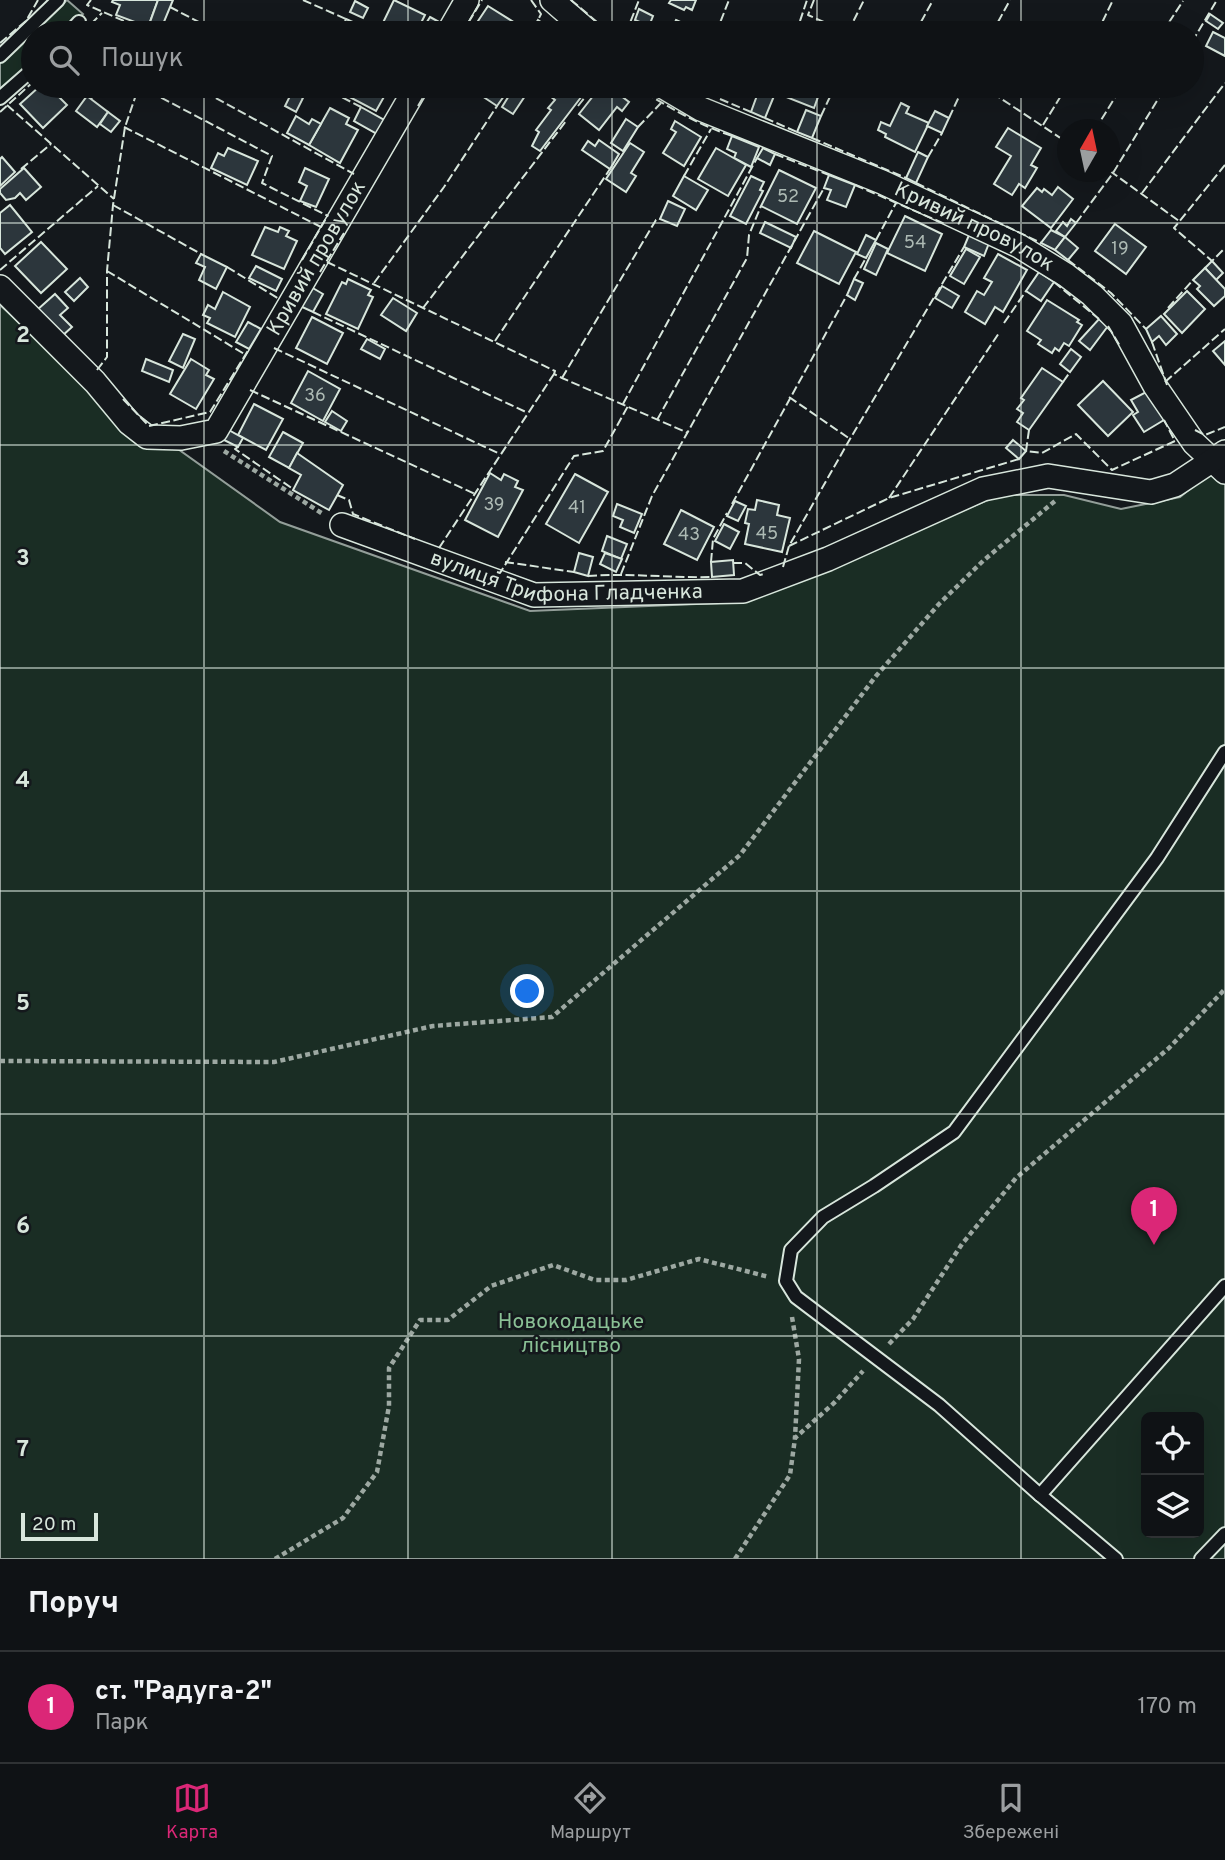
<!DOCTYPE html>
<html lang="uk">
<meta charset="utf-8">
<style>
:root{--surface:#0f1215;--page:#1d2022;--text:#f1f3f6;--muted:#9b9ea0;--line:#2f3234;--accent:#db2777}
body{margin:0;font-family:Overpass,sans-serif;background:var(--page);color:var(--text)}
.controls{position:absolute;right:21px;bottom:21px;display:grid;overflow:hidden;border-radius:10px;box-shadow:0 7px 28px #0002}
.controls button{width:63px;height:63px;display:grid;place-items:center;padding:0;border:0;border-bottom:2px solid var(--line);background:var(--surface);color:var(--text);font:35px sans-serif}
.compass{position:absolute;left:1057px;top:119px;width:63px;height:63px;border-radius:50%;background:var(--surface);box-shadow:0 7px 28px #0002;rotate:9deg}
.scale{position:absolute;left:21px;bottom:18px;width:77px;box-sizing:border-box;padding-left:7px;border:4px solid #d8e6dc;border-top:0;font-size:19px;line-height:24px;white-space:nowrap;color:#d8e6dc;-webkit-text-stroke:5px #14181c;paint-order:stroke}
.you{position:absolute;left:528px;top:992px;width:24px;height:24px;margin:-18px;border:5px solid #fff;border-radius:50%;background:#1a73e8;box-shadow:0 0 0 10px #1a73e833}
.badge{display:grid;place-items:center;width:46px;height:46px;border-radius:50%;background:var(--accent);color:#fff;font-size:23px;font-weight:700}
.pin{position:absolute;translate:-50% -58px;filter:drop-shadow(0 2px 4px #0008)}
.pin::after{content:'';position:absolute;top:37px;width:24px;height:21px;background:inherit;clip-path:polygon(0 0,100% 0,50% 100%)}
.list{margin:0;padding:0;list-style:none}
h2{display:flex;justify-content:space-between;align-items:center;height:91px;margin:0;padding:0 28px;font-size:30px}
h2 small{font-size:23px;font-weight:400;color:var(--muted)}
.list li{display:grid;grid-template-columns:46px 1fr auto;gap:21px;align-items:center;box-sizing:border-box;height:112px;padding:0 28px;border-top:2px solid var(--line)}
.list b{display:block;font-size:26px;white-space:nowrap}
.list p{margin:0;font-size:23px;white-space:nowrap;color:var(--muted)}
.list em{font-size:23px;font-style:normal;color:var(--muted)}
.icon{flex:none;width:38px;height:38px;fill:none;stroke:currentColor;stroke-width:2;stroke-linecap:round;stroke-linejoin:round}
.map{position:relative;flex:none;width:1225px;height:1559px;overflow:hidden}
.search{position:absolute;background:var(--surface);box-shadow:0 7px 28px #0002;left:21px;right:21px;top:21px;height:77px;display:flex;align-items:center;gap:18px;box-sizing:border-box;padding:0 24px;border-radius:38px;color:var(--muted);font-size:26px}
.sheet{height:203px;background:var(--surface)}
nav{display:flex;justify-content:space-around;align-items:center;box-sizing:border-box;height:98px;border-top:2px solid var(--line);background:var(--surface);font-size:19px;color:var(--muted)}
nav a{display:grid;justify-items:center;gap:4px}
nav .on{color:var(--accent)}
.map>svg:first-child{display:block}
.green{fill:#1a2d24;stroke:#939e99;stroke-width:2;fill-rule:evenodd}
.building{fill:#2c363c;stroke:#d8e6dc;stroke-width:2}
.lines{fill:none;stroke-linecap:round;stroke-linejoin:round}
.lane-casing{stroke:#d8e6dc;stroke-width:16}
.street-casing{stroke:#d8e6dc;stroke-width:26}
.path{stroke:#9da8a2;stroke-width:4.5;stroke-dasharray:5 3.5;stroke-linecap:butt}
.lane{stroke:#14181c;stroke-width:12}
.street{stroke:#14181c;stroke-width:23}
.fence{stroke:#d8e6dc;stroke-width:2;stroke-dasharray:9 3.5;stroke-linecap:butt}
.grid{fill:none;stroke:#d8e6dc;stroke-width:2;stroke-opacity:0.55}
.labels{text-anchor:middle;dominant-baseline:central;stroke-width:5;stroke-linejoin:round;paint-order:stroke}
.number-label{font-size:18px;fill:#adbab4}
.street-label{font-size:21px;fill:#d8e6dc;stroke:#14181c}
.park-label{font-size:21px;fill:#8ac095;stroke:#14181c}
.grid-label{font-size:23px;text-anchor:middle;font-weight:bold;fill:#d8e6dc;stroke:#14181c;stroke-width:5;stroke-linejoin:round;paint-order:stroke}
</style>
<div class="map">
<svg width="1225" height="1559" viewBox="0 0 1225 1559">
<rect width="100%" height="100%" fill="#14181c"/>
<g class="green">
<path d="M67,0L83,14L65,33H33V65L0,94V61Z"/>
<path d="M0,305L80,379L280,522L530,611L744,602L1000,495H1064L1121,509L1180,497L1225,460V1559H0ZM1146,1417H1199V1533H1146Z"/>
</g>
<g class="building">
<path d="M113,0H158L148,27L116,15L120,5L112,2Z"/>
<path d="M158,0H173L161,29L149,25Z"/>
<path d="M394,0L425,15L416,33H378Z"/>
<path d="M671,0H696L692,10L686,7L684,10L669,3Z"/>
<path d="M355,1L368,8L363,18L350,12Z"/>
<path d="M488,6L520,26L516,33H470Z"/>
<path d="M639,9L653,16L649,26L635,20Z"/>
<path d="M1210,14L1223,23L1218,29L1206,21Z"/>
<path d="M430,17L441,23L436,33H420Z"/>
<path d="M346,19L375,32V33H351L342,29Z"/>
<path d="M538,20L551,29L548,33H530Z"/>
<path d="M676,20L702,32L701,33H670Z"/>
<path d="M1213,32L1225,38V56L1206,46Z"/>
<path d="M40,86H48L67,105L43,128L20,104Z"/>
<path d="M345,86H366L385,95L376,111L342,93Z"/>
<path d="M489,86H511L497,106L482,96Z"/>
<path d="M515,86H522L529,90L513,114L502,107Z"/>
<path d="M565,86H578L585,92L540,151L532,146L539,132L536,130L551,110L548,108L555,100L550,96L556,88L561,92Z"/>
<path d="M601,86H608L629,102L622,111L617,107L599,130L579,114Z"/>
<path d="M784,86H822L814,108L781,95Z"/>
<path d="M759,90L774,96L765,118L751,112Z"/>
<path d="M292,92L303,98L296,112L285,106Z"/>
<path d="M87,96L108,112L97,127L76,111Z"/>
<path d="M901,103L909,107L906,113L929,123L915,152L885,137L886,134L878,130L881,122L890,126Z"/>
<path d="M361,107L386,121L379,135L354,121Z"/>
<path d="M330,108L349,118L346,124L358,130L340,163L309,145Z"/>
<path d="M806,110L821,116L812,138L797,132Z"/>
<path d="M935,111L949,118L942,133L927,126Z"/>
<path d="M108,112L120,121L111,132L100,124Z"/>
<path d="M296,116L309,124L312,119L321,124L309,145L287,133Z"/>
<path d="M626,119L638,127L623,151L611,143Z"/>
<path d="M675,121L701,137L684,166L663,153L676,132L671,129Z"/>
<path d="M1008,128L1041,148L1031,165L1037,168L1025,188L1019,184L1012,195L994,184L1011,156L996,147Z"/>
<path d="M732,136L759,147L751,167L734,158L736,153L727,149Z"/>
<path d="M599,140L619,154L610,169L582,150L588,141L595,146Z"/>
<path d="M630,143L644,152L631,173L636,176L626,192L606,179Z"/>
<path d="M228,148L258,161L247,185L211,168L218,153L224,156Z"/>
<path d="M716,148L746,165L728,196L698,179Z"/>
<path d="M763,148L775,154L770,165L757,158Z"/>
<path d="M918,152L928,157L916,183L906,178Z"/>
<path d="M2,157L15,172L0,186V159Z"/>
<path d="M24,168L41,187L26,200L20,193L15,198L6,200L0,193V189Z"/>
<path d="M305,168L329,179L316,207L300,201L307,186L299,182Z"/>
<path d="M779,170L816,188L797,224L761,206Z"/>
<path d="M829,175L855,185L846,207L827,200L831,190L824,188Z"/>
<path d="M684,176L708,190L696,210L673,196Z"/>
<path d="M751,176L764,182L760,190L763,191L746,224L730,216Z"/>
<path d="M1058,187L1073,199L1051,228L1022,206L1037,188L1042,192L1044,189L1052,195Z"/>
<path d="M668,201L685,209L677,226L660,219Z"/>
<path d="M10,205L32,232L5,254L0,248V213Z"/>
<path d="M905,216L942,234L925,271L887,253Z"/>
<path d="M1071,219L1076,223L1065,237L1056,231L1063,222L1067,226Z"/>
<path d="M765,222L796,237L791,248L760,233Z"/>
<path d="M1115,224L1146,247L1126,274L1095,251Z"/>
<path d="M265,227L278,232L280,227L289,231L286,236L297,241L284,269L252,255Z"/>
<path d="M1051,230L1065,237L1055,250L1041,243Z"/>
<path d="M814,231L856,252L839,284L797,263Z"/>
<path d="M866,235L876,240L866,258L857,254Z"/>
<path d="M969,235L989,243L984,256L964,247Z"/>
<path d="M1065,237L1078,248L1068,260L1055,250Z"/>
<path d="M41,242L67,269L41,293L15,266Z"/>
<path d="M876,243L888,249L876,275L864,269Z"/>
<path d="M966,249L980,257L964,284L950,276Z"/>
<path d="M201,254L227,267L216,289L199,280L205,267L196,263Z"/>
<path d="M998,254L1027,270L1003,312L995,307L985,324L965,312L977,291L984,295L992,282L984,278Z"/>
<path d="M1212,261L1223,273L1216,280L1205,268Z"/>
<path d="M256,266L282,279L276,291L249,278Z"/>
<path d="M1205,268L1225,289V296L1214,306L1197,289L1200,286L1193,280Z"/>
<path d="M1039,272L1054,282L1041,301L1026,291Z"/>
<path d="M80,278L88,287L74,301L65,292Z"/>
<path d="M348,279L371,290L368,295L373,297L358,329L326,314L342,282L346,284Z"/>
<path d="M854,279L863,283L855,300L847,295Z"/>
<path d="M942,286L959,296L952,308L935,298Z"/>
<path d="M311,287L323,294L313,312L300,306Z"/>
<path d="M1187,291L1205,309L1182,333L1164,314Z"/>
<path d="M223,292L250,307L235,337L207,323L210,318L203,315L208,305L215,309Z"/>
<path d="M55,294L68,308L60,315L72,327L62,336L37,310Z"/>
<path d="M393,298L417,313L406,331L381,315Z"/>
<path d="M1047,300L1079,320L1077,322L1082,325L1069,346L1064,343L1059,351L1055,348L1052,353L1038,344L1041,340L1027,331Z"/>
<path d="M1161,316L1177,334L1166,345L1159,336L1152,342L1146,329Z"/>
<path d="M312,317L343,333L327,364L296,348Z"/>
<path d="M1099,319L1108,326L1090,350L1079,341Z"/>
<path d="M248,322L261,329L249,349L236,342Z"/>
<path d="M183,334L195,339L183,368L169,361Z"/>
<path d="M367,339L385,349L380,359L361,349Z"/>
<path d="M1225,341V365L1213,351Z"/>
<path d="M1071,349L1081,357L1070,372L1060,364Z"/>
<path d="M146,359L173,370L169,382L142,371Z"/>
<path d="M191,359L209,370L206,375L214,379L196,409L170,394Z"/>
<path d="M1042,368L1063,382L1029,430L1017,422L1023,413L1017,409L1024,400L1021,398Z"/>
<path d="M308,371L340,389L323,421L291,403Z"/>
<path d="M1103,381L1133,412L1108,436L1078,405Z"/>
<path d="M1148,391L1164,420L1144,432L1133,415L1138,412L1131,400Z"/>
<path d="M254,404L283,419L266,450L238,435Z"/>
<path d="M332,411L347,421L341,431L325,422Z"/>
<path d="M225,428L243,438L238,447L220,438Z"/>
<path d="M283,432L303,443L289,468L269,457Z"/>
<path d="M1013,440L1026,451L1019,459L1006,448Z"/>
<path d="M297,453L343,485L329,510L293,490L301,475L289,468Z"/>
<path d="M490,473L501,480L504,474L518,481L515,487L523,490L498,537L465,520Z"/>
<path d="M575,474L608,492L579,543L546,524Z"/>
<path d="M757,500L779,505L777,515L790,518L782,552L745,544L749,524L745,523L748,509L755,510Z"/>
<path d="M735,501L746,506L738,521L727,516Z"/>
<path d="M617,504L642,514L634,533L620,527L623,520L613,516Z"/>
<path d="M681,510L714,527L697,560L664,544Z"/>
<path d="M724,524L739,532L730,549L715,541Z"/>
<path d="M607,536L627,544L621,559L602,551Z"/>
<path d="M579,553L593,557L588,576L574,572Z"/>
<path d="M605,553L622,559L616,572L600,564Z"/>
<path d="M733,560L734,575L712,577L711,562Z"/>
</g>
<g class="lines">
<defs>
<g id="lane">
<path d="M69,33L79,22"/>
<path d="M0,56L58,0"/>
<path d="M0,98L33,69"/>
<path d="M1040,1495L1225,1286"/>
<path d="M1116,1559L1040,1495L939,1405L796,1297L786,1281L791,1250L823,1217L874,1186L954,1132L1157,858L1225,752"/>
<path d="M1201,1559L1225,1534"/>
</g>
<g id="street">
<path d="M552,0L590,33"/>
<path d="M448,33L467,0"/>
<path id="s1" d="M662,86L701,109L882,182L1019,246L1066,275L1092,295L1121,324L1155,386L1194,443L1225,472"/>
<path id="s2" d="M0,287L95,382L129,423L147,437L181,438L216,431L417,86"/>
<path id="s3" d="M342,525L534,595L743,591L828,559L983,489L1048,476L1151,492L1175,485L1225,452"/>
</g>
</defs>
<use href="#lane" class="lane-casing"/>
<use href="#street" class="street-casing"/>
<g class="path">
<path d="M224,451L323,514"/>
<path d="M0,1061L274,1062L433,1026L552,1017L740,855L876,676L939,604L984,560L1055,501"/>
<path d="M792,1317L799,1359L795,1438"/>
<path d="M889,1344L913,1319L962,1244L1016,1178L1169,1048L1225,989"/>
<path d="M275,1559L343,1518L377,1472L389,1406V1368L420,1320H448L491,1286L553,1265L595,1280H626L699,1259L769,1277"/>
<path d="M735,1559L790,1475L795,1438L834,1403L863,1371"/>
</g>
<use href="#lane" class="lane"/>
<use href="#street" class="street"/>
<g class="fence">
<path d="M91,0L87,5L152,33"/>
<path d="M303,0L346,19"/>
<path d="M531,0L541,14L538,20"/>
<path d="M571,0L610,33"/>
<path d="M814,0L808,15L849,33"/>
<path d="M170,7L220,33"/>
<path d="M848,32L864,0"/>
<path d="M82,33L102,13"/>
<path d="M462,33L482,0"/>
<path d="M626,33L639,0"/>
<path d="M716,33L729,0"/>
<path d="M796,33L807,0"/>
<path d="M915,33L933,0"/>
<path d="M992,33L1010,0"/>
<path d="M1097,33L1113,0"/>
<path d="M1162,33L1183,1"/>
<path d="M1192,42L1217,0"/>
<path d="M0,43L26,21L38,0"/>
<path d="M81,86L93,96L91,99"/>
<path d="M139,86L272,156L262,183L328,216"/>
<path d="M194,86L354,174"/>
<path d="M320,86L361,107"/>
<path d="M635,86C666,106 697,124 732,136"/>
<path d="M688,86L694,89"/>
<path d="M982,86L1068,143"/>
<path d="M774,96L777,86"/>
<path d="M720,99L751,112"/>
<path d="M7,105L114,199"/>
<path d="M418,106L430,86"/>
<path d="M578,106L594,86"/>
<path d="M0,112L33,82"/>
<path d="M821,116L835,86"/>
<path d="M765,118L797,132"/>
<path d="M949,118L964,86"/>
<path d="M1043,125L1067,86"/>
<path d="M124,127L321,227"/>
<path d="M638,127L661,103"/>
<path d="M1095,130L1122,86"/>
<path d="M812,138L906,178"/>
<path d="M775,154L829,175"/>
<path d="M928,157L942,133"/>
<path d="M1225,165L1174,228L1212,261L1225,248"/>
<path d="M21,169L51,144"/>
<path d="M1110,171L1179,221"/>
<path d="M684,176L711,129"/>
<path d="M916,183L1041,243"/>
<path d="M855,185L945,224"/>
<path d="M1142,193L1225,83"/>
<path d="M113,205L201,254"/>
<path d="M1076,223L1113,173L1166,86"/>
<path d="M876,240L896,203"/>
<path d="M302,260L328,215"/>
<path d="M1068,260L1111,293L1146,329"/>
<path d="M327,262L555,371L554,374L562,378L688,433"/>
<path d="M227,267L279,299"/>
<path d="M0,270L98,186"/>
<path d="M107,271L246,355"/>
<path d="M320,272L344,233"/>
<path d="M854,279L866,258"/>
<path d="M1054,282L1099,319"/>
<path d="M374,283L444,187L497,106"/>
<path d="M423,308L566,121"/>
<path d="M1168,308L1193,280"/>
<path d="M313,312L528,413"/>
<path d="M1004,323L1026,291"/>
<path d="M1108,326L1120,346"/>
<path d="M495,341L610,169"/>
<path d="M1152,342L1167,385"/>
<path d="M274,348L500,454"/>
<path d="M97,370L107,357V271L113,205L125,127L139,86"/>
<path d="M562,378L656,220L660,219"/>
<path d="M1063,382L1070,372"/>
<path d="M1165,382L1225,329"/>
<path d="M250,390L475,494"/>
<path d="M789,397L850,439"/>
<path d="M123,399L149,426L210,412L249,349"/>
<path d="M623,404L757,158"/>
<path d="M657,420L747,258L749,235L761,206"/>
<path d="M1029,430L1026,451L1042,453L1076,434L1112,470L1175,441L1164,420"/>
<path d="M1195,430L1205,435L1225,427"/>
<path d="M238,447L235,449L293,489"/>
<path d="M337,495L349,500L353,514L415,539"/>
<path d="M889,498L999,333"/>
<path d="M732,504L847,295"/>
<path d="M789,546L889,498L1019,459"/>
<path d="M439,548L554,374"/>
<path d="M505,562L574,572"/>
<path d="M711,562L713,539L727,513"/>
<path d="M733,563H745L760,575L764,574"/>
<path d="M783,567L789,546L850,439L964,247"/>
<path d="M497,572L500,573L574,456L603,451L628,406"/>
<path d="M621,574L652,496L824,188"/>
<path d="M588,576C629,573 670,578 712,577"/>
</g>
</g>
<path class="grid" d="M204,0V33M408,0V33M612,0V33M817,0V33M1021,0V33M204,86V1559M408,86V1559M612,86V1559M817,86V1559M1021,86V1559M0,223H1225M0,445H1225M0,668H1225M0,891H1225M0,1114H1225M0,1336H1225"/>
<g class="labels">
<g class="number-label">
<text x="788" y="197">52</text>
<text x="915" y="243">54</text>
<text x="1120" y="249">19</text>
<text x="315" y="396">36</text>
<text x="494" y="505">39</text>
<text x="577" y="508">41</text>
<text x="767" y="534">45</text>
<text x="689" y="535">43</text>
</g>
<g class="street-label">
<text stroke="none"><textPath href="#s1" startOffset="343">Кривий провулок</textPath></text>
<text stroke="none"><textPath href="#s2" startOffset="480">Кривий провулок</textPath></text>
<text stroke="none"><textPath href="#s3" startOffset="234">вулиця Трифона Гладченка</textPath></text>
</g>
<g class="park-label">
<text x="571" y="1322">Новокодацьке<tspan x="571" dy="24">лісництво</tspan></text>
</g>
</g>
<g class="grid-label">
<text x="23" y="342">2</text>
<text x="23" y="565">3</text>
<text x="23" y="787">4</text>
<text x="23" y="1010">5</text>
<text x="23" y="1233">6</text>
<text x="23" y="1456">7</text>
</g>
</svg>
<div class="controls">
<button><svg class="icon" aria-label="locate" viewBox="0 0 24 24"><circle cx="12" cy="12" r="6"/><path d="M12 2v4M12 18v4M2 12h4M18 12h4"/></svg></button>
<button><svg class="icon" aria-label="layers" viewBox="0 0 24 24"><path d="M12 4l9 5-9 5-9-5zM3 14l9 5 9-5"/></svg></button>
</div>
<svg class="compass" viewBox="-18 -18 36 36"><path d="M0-13l5 13h-10z" fill="#e53935"/><path d="M0 13l5-13h-10z" fill="#9b9ea0"/></svg>
<div class="scale">20 m</div>
<div class="you"></div>
<div class="pin badge" style="left:1154px;top:1245px">1</div>
<div class="search"><svg class="icon" aria-label="search" viewBox="0 0 24 24"><circle cx="10" cy="10" r="6"/><path d="M15 15l6 6"/></svg>Пошук</div>
</div>
<section class="sheet">
<h2>Поруч<small></small></h2>
<ul class="list">
<li><span class="badge">1</span><div><b>ст. &quot;Радуга-2&quot;</b><p>Парк</p></div><em>170 m</em></li>
</ul>
</section>
<nav>
<a class="on"><svg class="icon" aria-label="map" viewBox="0 0 24 24"><path d="M3 6l6-2 6 2 6-2v14l-6 2-6-2-6 2zM9 4v14M15 6v14"/></svg>Карта</a>
<a><svg class="icon" aria-label="directions" viewBox="0 0 24 24"><path d="M12 3l9 9-9 9-9-9zM9 14v-3h6M13 9l2 2-2 2"/></svg>Маршрут</a>
<a><svg class="icon" aria-label="saved" viewBox="0 0 24 24"><path d="M7 4h10v16l-5-4-5 4z"/></svg>Збережені</a>
</nav>
